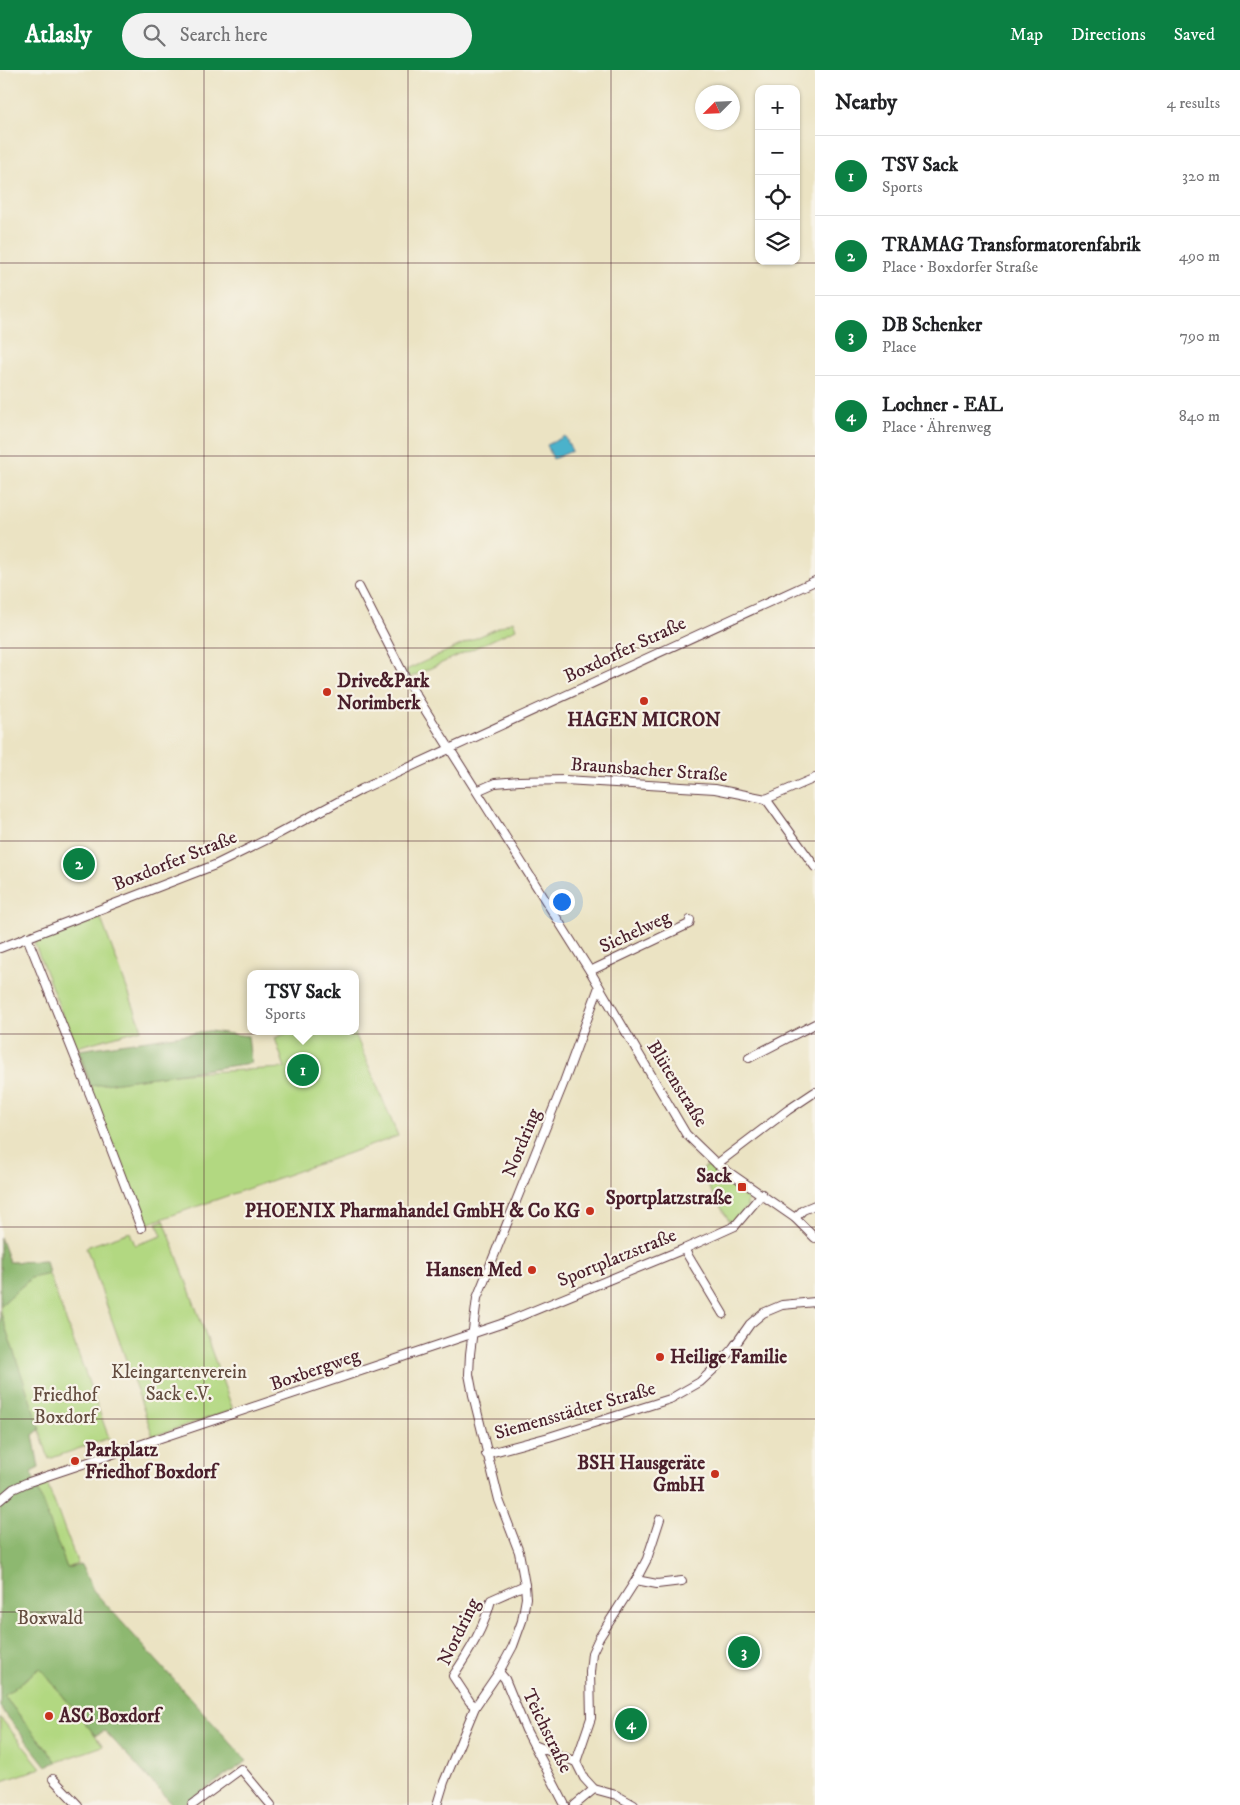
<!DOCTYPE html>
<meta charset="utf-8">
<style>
:root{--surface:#fff;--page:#f2f2f2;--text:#202124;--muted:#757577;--line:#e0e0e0;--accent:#0b8043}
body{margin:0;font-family:"IM FELL DW Pica",serif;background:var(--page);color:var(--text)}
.controls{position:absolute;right:15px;top:15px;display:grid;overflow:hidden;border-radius:10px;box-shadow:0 1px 4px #0004}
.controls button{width:45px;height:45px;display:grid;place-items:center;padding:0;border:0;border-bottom:1px solid var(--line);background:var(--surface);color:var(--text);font:25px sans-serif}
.compass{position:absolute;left:695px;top:15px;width:45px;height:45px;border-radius:50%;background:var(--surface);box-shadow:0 1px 4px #0004;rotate:246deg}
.you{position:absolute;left:561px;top:831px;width:18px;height:18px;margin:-12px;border:4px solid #fff;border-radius:50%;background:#1a73e8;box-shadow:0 0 0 8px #1a73e833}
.badge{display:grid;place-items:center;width:32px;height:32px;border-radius:50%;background:var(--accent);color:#fff;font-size:16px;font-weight:700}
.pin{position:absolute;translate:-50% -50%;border:2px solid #fff;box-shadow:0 1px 5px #0006}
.popup{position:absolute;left:247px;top:900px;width:112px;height:65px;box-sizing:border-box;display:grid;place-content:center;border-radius:10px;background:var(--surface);filter:drop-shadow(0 1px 4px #0005);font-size:16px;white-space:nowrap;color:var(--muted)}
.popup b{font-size:19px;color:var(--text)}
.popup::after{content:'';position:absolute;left:50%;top:100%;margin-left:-10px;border:10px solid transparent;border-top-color:var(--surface)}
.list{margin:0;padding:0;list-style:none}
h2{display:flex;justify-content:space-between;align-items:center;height:65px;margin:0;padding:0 20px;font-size:21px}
h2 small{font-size:16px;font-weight:400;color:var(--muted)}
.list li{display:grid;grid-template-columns:32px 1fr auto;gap:15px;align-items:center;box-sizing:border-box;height:80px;padding:0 20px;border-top:1px solid var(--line)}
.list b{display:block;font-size:19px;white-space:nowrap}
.list p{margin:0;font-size:16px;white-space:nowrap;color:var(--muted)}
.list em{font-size:16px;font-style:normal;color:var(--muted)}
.icon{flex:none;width:28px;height:28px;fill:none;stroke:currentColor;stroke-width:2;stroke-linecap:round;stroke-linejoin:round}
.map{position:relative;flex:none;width:815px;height:1735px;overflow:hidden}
header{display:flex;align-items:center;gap:30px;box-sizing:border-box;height:70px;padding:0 25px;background:var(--accent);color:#fff}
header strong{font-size:24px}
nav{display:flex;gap:28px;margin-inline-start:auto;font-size:18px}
.search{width:350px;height:45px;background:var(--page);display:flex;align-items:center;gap:12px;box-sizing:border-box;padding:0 18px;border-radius:28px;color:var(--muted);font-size:19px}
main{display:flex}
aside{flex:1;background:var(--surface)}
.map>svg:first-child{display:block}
.green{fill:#b2d881;stroke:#7e7c56}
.forest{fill:#8db86f;stroke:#6c6c4d}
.water{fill:#4cb2cb;stroke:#4b687b}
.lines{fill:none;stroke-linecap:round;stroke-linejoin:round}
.street-casing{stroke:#623c42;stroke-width:10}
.street{stroke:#fff;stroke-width:8}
.grid{fill:none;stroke:#4a1f2b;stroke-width:1;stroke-opacity:0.55}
.poi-dot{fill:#c8321e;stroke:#f7f3e8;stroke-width:2}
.labels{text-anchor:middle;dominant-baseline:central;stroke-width:4.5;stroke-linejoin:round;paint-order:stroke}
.street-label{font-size:19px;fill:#4a1f2b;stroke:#f7f3e8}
.poi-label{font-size:19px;font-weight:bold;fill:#4a1f2b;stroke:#f7f3e8;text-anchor:start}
.park-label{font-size:19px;fill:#644d40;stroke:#f7f3e8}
</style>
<header>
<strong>Atlasly</strong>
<div class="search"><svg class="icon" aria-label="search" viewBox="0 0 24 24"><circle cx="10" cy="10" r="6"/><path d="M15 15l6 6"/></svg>Search here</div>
<nav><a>Map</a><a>Directions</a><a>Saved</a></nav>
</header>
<main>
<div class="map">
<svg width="815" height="1735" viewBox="0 0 815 1735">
<rect width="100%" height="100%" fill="#f7f3e8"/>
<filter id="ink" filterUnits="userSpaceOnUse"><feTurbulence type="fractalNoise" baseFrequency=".02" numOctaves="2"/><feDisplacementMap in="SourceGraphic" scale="10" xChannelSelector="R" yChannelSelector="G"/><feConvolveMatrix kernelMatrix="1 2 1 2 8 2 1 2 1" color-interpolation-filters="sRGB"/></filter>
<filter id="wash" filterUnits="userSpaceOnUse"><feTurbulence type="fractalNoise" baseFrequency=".0096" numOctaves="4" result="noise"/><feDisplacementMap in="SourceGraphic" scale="20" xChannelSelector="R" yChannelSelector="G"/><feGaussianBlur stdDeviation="1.12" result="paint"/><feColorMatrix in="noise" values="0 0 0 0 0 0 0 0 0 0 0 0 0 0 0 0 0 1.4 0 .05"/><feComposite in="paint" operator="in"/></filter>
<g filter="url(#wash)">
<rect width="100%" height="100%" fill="#ebe3c3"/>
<g class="green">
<path d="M513,551L516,559L409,608L406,600Z"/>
<path d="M100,846L142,959L77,977L91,1015L184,1003L285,998L275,968L292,961H354L398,1066L144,1155L34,872Z"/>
<path d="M707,1095L748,1124L747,1137L731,1154L700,1103Z"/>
<path d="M164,1150L233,1340L153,1366L86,1177L130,1162L135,1175L162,1166L157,1153Z"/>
<path d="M49,1204L109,1368L49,1389L0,1241V1236L31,1208Z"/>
<path d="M46,1411L78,1494L67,1498L34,1415Z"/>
<path d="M40,1598L95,1665L103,1676L57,1692L4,1626Z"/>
<path d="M0,1647L41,1698L0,1712Z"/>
</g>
<g class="forest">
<path d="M209,961L248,966L251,993L91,1016L79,980Z"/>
<path d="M0,1167L9,1192L46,1191L49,1204L31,1208L0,1236Z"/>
<path d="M0,1241L40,1359L33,1365L39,1398L31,1402L67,1498L81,1495L93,1520L247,1691L182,1735H173L105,1661L95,1665L40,1598L4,1626L57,1692L46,1696L0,1637Z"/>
</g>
<path class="water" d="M565,366L572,381L553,389L547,375Z"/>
</g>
<g filter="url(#ink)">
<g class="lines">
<defs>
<g id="street">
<path d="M359,517L407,611L590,901L686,1064L717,1094L795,1148L815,1168"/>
<path d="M477,721L495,713L519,711L565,710L715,719L766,729L815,708"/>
<path d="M766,729L815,797"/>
<path d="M27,867L95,1037L141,1158"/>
<path d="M0,878L215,795L276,765L362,719L815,511"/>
<path d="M590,901L689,854L690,850"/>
<path d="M749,988L815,954"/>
<path d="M717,1094L788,1040L815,1022"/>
<path d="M795,1148L803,1140L815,1135"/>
<path d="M684,1179L723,1244"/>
<path d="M486,1384L549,1367L670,1329L700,1312L715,1298L733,1278L750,1254L763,1243L782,1235L815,1232"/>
<path d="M0,1430L13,1419L26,1413L501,1254L684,1179L735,1156L762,1124"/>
<path d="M636,1510L647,1489L660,1449"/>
<path d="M499,1602L505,1609L526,1660L565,1735"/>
<path d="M475,1637L470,1632L453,1606C469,1582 484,1558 491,1530L525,1515"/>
<path d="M534,1675L576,1692L584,1708L594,1719L616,1725L634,1735"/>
<path d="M576,1692L591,1648L590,1602L592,1583L599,1568L636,1510L657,1514L682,1511"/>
<path d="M53,1709L78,1735"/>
<path d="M192,1735L241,1699L271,1735"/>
<path d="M437,1735L444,1712L475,1637L499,1602L513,1576L522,1551L526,1528L525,1515L519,1482L499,1430L473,1325L469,1304L470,1284L477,1228L564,1012L599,917"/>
<path d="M575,1735L594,1719"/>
</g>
</defs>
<use href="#street" class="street-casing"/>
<use href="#street" class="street"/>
</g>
</g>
<path class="grid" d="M204,0V1735M408,0V1735M611,0V1735M0,193H815M0,386H815M0,578H815M0,771H815M0,964H815M0,1157H815M0,1349H815M0,1542H815"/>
<g class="poi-dot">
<circle cx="327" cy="622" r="5"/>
<circle cx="644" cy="631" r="5"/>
<rect x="737" y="1112" width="10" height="10" rx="2.5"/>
<circle cx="590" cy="1141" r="5"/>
<circle cx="532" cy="1200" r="5"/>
<circle cx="660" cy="1287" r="5"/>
<circle cx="75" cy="1391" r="5"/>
<circle cx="715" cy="1404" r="5"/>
<circle cx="49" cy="1646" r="5"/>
</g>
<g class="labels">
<g class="street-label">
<text transform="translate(625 580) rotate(-25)">Boxdorfer Straße</text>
<text transform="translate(649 700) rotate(4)">Braunsbacher Straße</text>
<text transform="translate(175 791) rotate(-22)">Boxdorfer Straße</text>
<text transform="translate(635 862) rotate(-25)">Sichelweg</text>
<text transform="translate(677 1014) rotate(58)">Blütenstraße</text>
<text transform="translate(522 1073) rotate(-68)">Nordring</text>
<text transform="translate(617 1188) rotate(-22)">Sportplatzstraße</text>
<text transform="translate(315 1300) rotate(-19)">Boxbergweg</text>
<text transform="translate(575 1341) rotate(-16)">Siemensstädter Straße</text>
<text transform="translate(459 1562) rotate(-64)">Nordring</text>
<text transform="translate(547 1661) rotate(64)">Teichstraße</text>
</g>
<g class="poi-label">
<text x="337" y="611">Drive&amp;Park<tspan x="337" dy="22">Norimberk</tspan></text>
<text x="644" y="650" text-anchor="middle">HAGEN MICRON</text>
<text x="732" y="1106" text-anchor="end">Sack<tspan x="732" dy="22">Sportplatzstraße</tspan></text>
<text x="580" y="1141" text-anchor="end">PHOENIX Pharmahandel GmbH &amp; Co KG</text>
<text x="522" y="1200" text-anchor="end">Hansen Med</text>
<text x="670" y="1287">Heilige Familie</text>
<text x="85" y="1380">Parkplatz<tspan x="85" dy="22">Friedhof Boxdorf</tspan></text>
<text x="705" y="1393" text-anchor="end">BSH Hausgeräte<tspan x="705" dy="22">GmbH</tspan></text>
<text x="59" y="1646">ASC Boxdorf</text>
</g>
<g class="park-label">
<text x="179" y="1302">Kleingartenverein<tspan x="179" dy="22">Sack e.V.</tspan></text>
<text x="65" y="1325">Friedhof<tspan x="65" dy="22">Boxdorf</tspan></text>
<text x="50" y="1548">Boxwald</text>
</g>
</g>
</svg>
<div class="controls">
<button>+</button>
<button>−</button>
<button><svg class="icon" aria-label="locate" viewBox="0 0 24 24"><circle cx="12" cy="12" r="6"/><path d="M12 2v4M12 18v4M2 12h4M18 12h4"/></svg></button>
<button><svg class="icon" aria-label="layers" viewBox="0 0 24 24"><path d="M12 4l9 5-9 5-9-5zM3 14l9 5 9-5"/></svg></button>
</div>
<svg class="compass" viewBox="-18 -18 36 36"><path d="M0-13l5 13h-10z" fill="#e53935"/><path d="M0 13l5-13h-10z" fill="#757577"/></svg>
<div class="you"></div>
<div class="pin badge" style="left:303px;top:1000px">1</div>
<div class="popup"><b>TSV Sack</b>Sports</div>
<div class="pin badge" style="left:79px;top:794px">2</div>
<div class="pin badge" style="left:744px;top:1582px">3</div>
<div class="pin badge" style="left:631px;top:1654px">4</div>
</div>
<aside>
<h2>Nearby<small>4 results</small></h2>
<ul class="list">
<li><span class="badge">1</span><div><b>TSV Sack</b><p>Sports</p></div><em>320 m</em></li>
<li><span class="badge">2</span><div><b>TRAMAG Transformatorenfabrik</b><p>Place · Boxdorfer Straße</p></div><em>490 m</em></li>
<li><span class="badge">3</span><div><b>DB Schenker</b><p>Place</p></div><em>790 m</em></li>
<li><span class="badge">4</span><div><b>Lochner - EAL</b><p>Place · Ährenweg</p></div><em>840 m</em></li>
</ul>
</aside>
</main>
